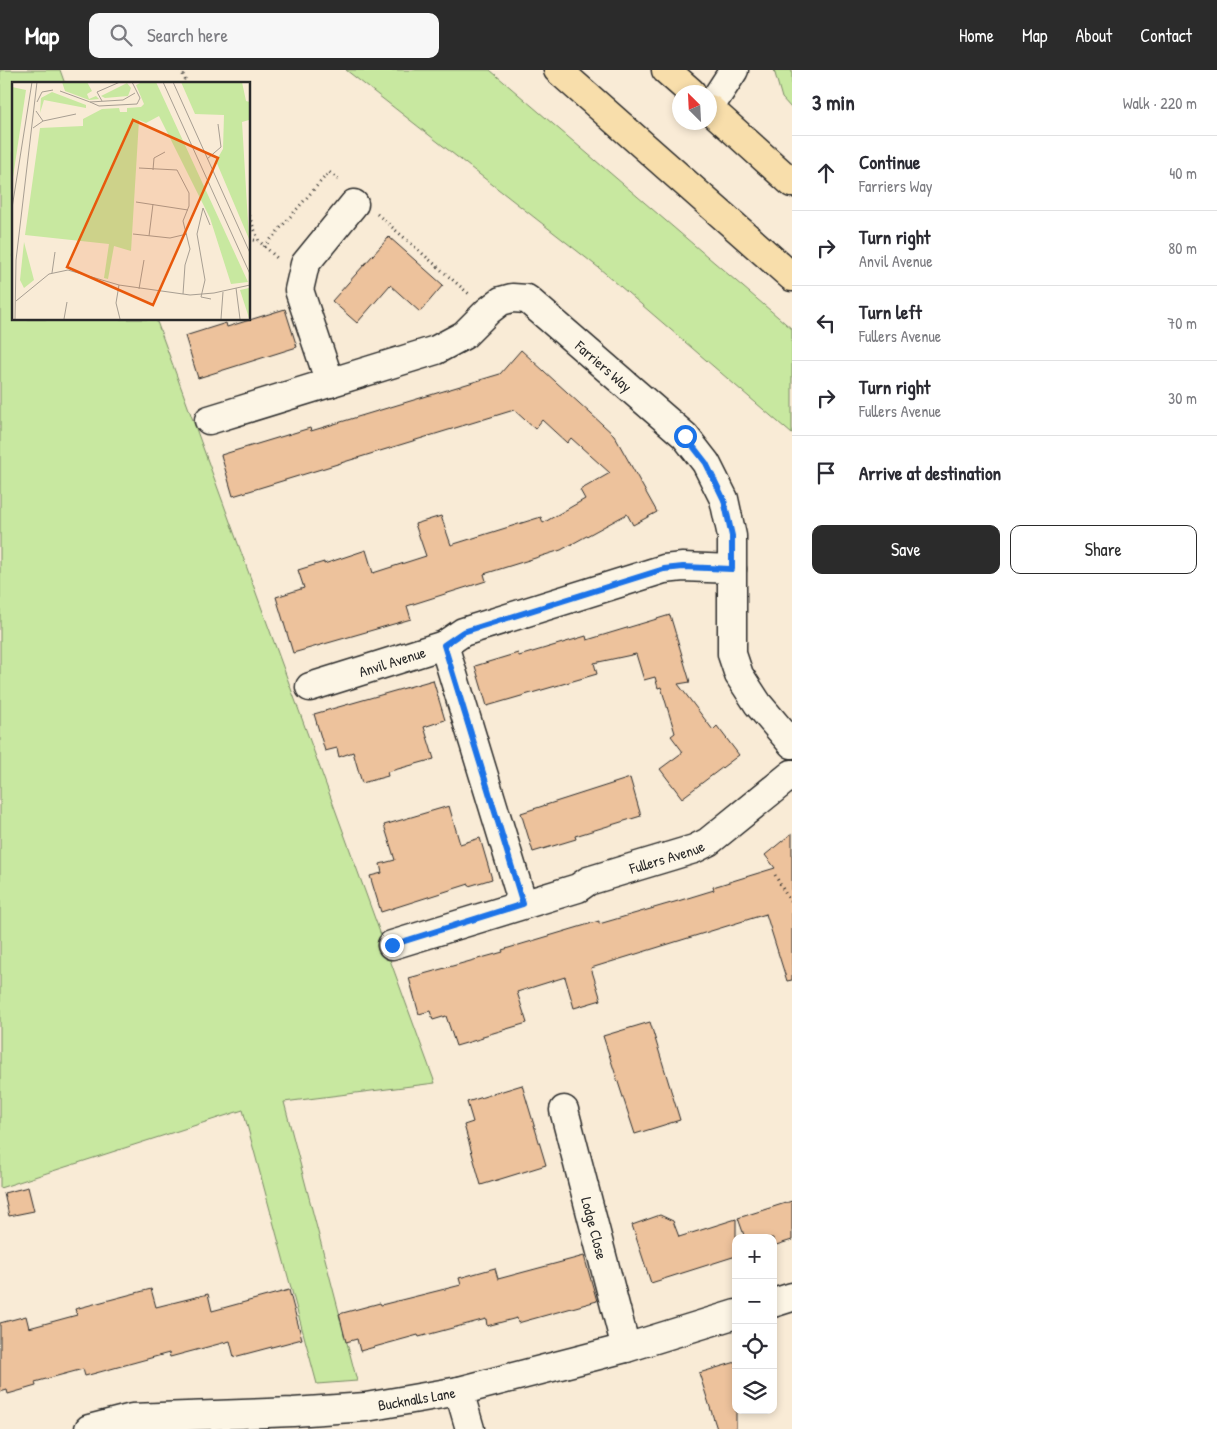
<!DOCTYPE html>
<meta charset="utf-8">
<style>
:root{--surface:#fff;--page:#f7f7f7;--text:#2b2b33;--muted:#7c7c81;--line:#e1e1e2;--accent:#2b2b2b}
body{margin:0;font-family:"Patrick Hand",sans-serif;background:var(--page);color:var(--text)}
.controls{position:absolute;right:15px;bottom:15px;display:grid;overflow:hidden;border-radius:10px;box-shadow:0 2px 8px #0003}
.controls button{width:45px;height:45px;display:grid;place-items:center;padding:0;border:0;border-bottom:1px solid var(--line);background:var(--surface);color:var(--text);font:25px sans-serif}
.compass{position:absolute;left:672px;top:15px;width:45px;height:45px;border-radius:50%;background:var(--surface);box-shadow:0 2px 8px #0003;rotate:336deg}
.stop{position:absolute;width:15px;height:15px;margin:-11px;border:4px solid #1a73e8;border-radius:50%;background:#fff}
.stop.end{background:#1a73e8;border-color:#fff;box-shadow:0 1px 5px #0008}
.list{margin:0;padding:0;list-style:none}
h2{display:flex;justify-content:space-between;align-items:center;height:65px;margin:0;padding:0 20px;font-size:21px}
h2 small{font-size:16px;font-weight:400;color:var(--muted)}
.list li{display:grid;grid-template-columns:32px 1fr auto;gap:15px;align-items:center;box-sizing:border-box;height:75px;padding:0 20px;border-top:1px solid var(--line)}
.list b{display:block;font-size:19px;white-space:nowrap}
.list p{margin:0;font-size:16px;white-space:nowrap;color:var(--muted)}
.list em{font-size:16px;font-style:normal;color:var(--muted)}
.actions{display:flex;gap:10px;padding:15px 20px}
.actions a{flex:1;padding:11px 0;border:1px solid var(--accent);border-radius:10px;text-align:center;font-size:18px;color:var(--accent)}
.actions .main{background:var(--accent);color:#fff}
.icon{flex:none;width:28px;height:28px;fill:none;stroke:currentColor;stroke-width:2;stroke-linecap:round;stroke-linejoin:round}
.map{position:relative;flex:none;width:792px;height:1359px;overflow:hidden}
header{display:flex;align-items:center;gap:30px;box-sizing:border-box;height:70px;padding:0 25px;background:var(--accent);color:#fff}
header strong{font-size:24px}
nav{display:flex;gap:28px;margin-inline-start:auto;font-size:18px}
.search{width:350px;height:45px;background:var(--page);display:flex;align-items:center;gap:12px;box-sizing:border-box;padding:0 18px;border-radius:10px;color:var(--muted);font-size:19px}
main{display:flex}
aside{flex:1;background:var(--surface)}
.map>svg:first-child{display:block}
.green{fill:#c8e8a0;stroke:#7a8a66}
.building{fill:#edc29c;stroke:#2b2b2b}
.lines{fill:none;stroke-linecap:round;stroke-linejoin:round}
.minor-casing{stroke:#2b2b2b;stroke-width:31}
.highway-casing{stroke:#2b2b2b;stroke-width:31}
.path{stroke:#2b2b2b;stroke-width:3;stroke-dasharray:1 4;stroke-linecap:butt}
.minor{stroke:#fcf5e5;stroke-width:28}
.highway{stroke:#f8deab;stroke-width:28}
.route{stroke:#1a73e8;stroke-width:6}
.labels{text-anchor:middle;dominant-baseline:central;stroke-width:4.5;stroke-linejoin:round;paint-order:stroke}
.street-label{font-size:15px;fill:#2b2b2b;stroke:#fcf5e5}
.inset-road{fill:none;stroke:#a79e92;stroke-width:1}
.view{fill:#e8590c;fill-opacity:0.15;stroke:#e8590c;stroke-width:2.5}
.inset-edge{fill:none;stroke:#2b2b2b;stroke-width:2.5}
</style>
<header>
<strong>Map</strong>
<div class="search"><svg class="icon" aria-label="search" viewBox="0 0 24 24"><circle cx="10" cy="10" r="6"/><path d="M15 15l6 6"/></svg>Search here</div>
<nav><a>Home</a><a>Map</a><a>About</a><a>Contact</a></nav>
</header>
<main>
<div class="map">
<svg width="792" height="1359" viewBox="0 0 792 1359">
<rect width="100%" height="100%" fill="#f9ebd6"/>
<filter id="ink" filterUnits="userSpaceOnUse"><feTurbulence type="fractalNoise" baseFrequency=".02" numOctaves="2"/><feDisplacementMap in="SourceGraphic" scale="10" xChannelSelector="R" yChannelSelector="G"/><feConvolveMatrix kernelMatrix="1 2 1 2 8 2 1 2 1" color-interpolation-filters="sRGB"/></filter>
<g filter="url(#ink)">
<g class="green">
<path d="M0,0H60L65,14H14V249H156L435,1013L284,1032L357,1311L317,1314L243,1040L0,1118Z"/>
<path d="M346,0H490L792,259V364L599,198Z"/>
<path d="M774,0H792V39L782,28Z"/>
</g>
<g class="building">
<path d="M389,167L443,215L420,242L390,215L357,253L332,231Z"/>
<path d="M285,239L297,277L198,308L185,266L226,253L227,257Z"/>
<path d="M521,280L614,365L657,442L633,455L627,444L561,480L484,504L486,511L407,536L411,549L293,583L276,527L304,518L298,500L324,492V494L366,480L373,503L426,486L415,454L441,446L451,475L541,447L543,453L585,429L580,420L610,403L571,368L567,373L542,350L535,359L514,340L233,426L221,385L310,358L311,361L500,304Z"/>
<path d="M670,545L690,612L678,614L713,660L717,656L739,685L682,728L660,699L683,682L671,666L675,663L661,617L658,618L655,607L644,610L636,584L594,593L597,604L487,636L475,596L518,583L519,586L586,566L587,570Z"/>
<path d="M433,610L445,650L424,657L434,689L387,702L388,706L362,713L353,682L339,687L337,678L325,681L314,644Z"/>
<path d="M630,708L641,746L575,766L576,769L533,782L521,743Z"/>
<path d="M449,736L460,774L480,768L492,809L469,816V814L381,842L370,806L382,803L380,794L395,790L384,755Z"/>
<path d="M792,763V910L787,911L766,844L591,898L601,930L574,938L565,907L517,922L527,953L483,966V968L456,976L446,946L433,950L430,941L419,944L409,908L503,882L502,880L599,851V854L678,831L714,820L713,817L775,798L765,785Z"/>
<path d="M650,952L680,1050L635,1064L603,966Z"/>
<path d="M522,1015L546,1095L481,1115L464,1055L473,1052L467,1032Z"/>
<path d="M28,1117L34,1141L9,1146L4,1123Z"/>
<path d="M792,1131V1170L773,1176V1168H745L738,1148Z"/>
<path d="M660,1145L673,1151L679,1167L736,1149V1186L651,1213L632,1155Z"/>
<path d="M584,1186L597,1231L518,1253L517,1248L487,1256L486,1249L419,1267L418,1265L360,1281L357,1269L346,1272L339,1244L380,1233L381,1235L461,1215L459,1208L495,1198L498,1209Z"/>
<path d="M151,1219L156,1237L208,1224L212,1241L289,1220L302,1269L234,1287L230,1271L170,1287L169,1283L85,1306L83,1299L35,1312L36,1316L8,1324L7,1320L0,1322V1253L26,1246L29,1258L77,1245L75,1239Z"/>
<path d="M736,1292V1359H717L699,1303Z"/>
</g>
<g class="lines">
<defs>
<g id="minor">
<path d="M710,37L734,0"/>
<path d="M330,313L299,220L305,194L354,134"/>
<path id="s1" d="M209,350L436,280L464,265L488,241L501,231L512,228L527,229L685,366L706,393L724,429L732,466V584L739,605L758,634L792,674"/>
<path d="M444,575L523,834"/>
<path id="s2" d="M310,617L444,575L463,562L664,499L683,497L732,499"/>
<path id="s3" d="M392,875L578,818L588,811L694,779L708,772L792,704"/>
<path id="s4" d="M564,1040L626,1278"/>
<path d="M773,1233L792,1227"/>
<path d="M459,1321L470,1359"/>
<path id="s5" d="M89,1359L132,1348L293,1342L366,1337L459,1321L626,1278L736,1244"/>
</g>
<g id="highway">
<path d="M558,0L792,207"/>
<path d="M666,0L691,22"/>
<path d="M710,39L792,113"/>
</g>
</defs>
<use href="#minor" class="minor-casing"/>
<use href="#highway" class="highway-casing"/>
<g class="path">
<path d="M181,0L187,14"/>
<path d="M377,144L469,224"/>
<path d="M249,146L259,171L278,189"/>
<path d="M249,169L259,171"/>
<path d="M264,177L329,102L341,112"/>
<path d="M775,805L792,835"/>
</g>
<use href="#minor" class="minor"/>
<use href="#highway" class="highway"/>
</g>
</g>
<g class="lines" filter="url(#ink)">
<path class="route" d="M392,875L523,834L444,575L463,562L664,499L683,497L732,499V466L724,430L706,393L685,366"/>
</g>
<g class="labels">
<g class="street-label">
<text stroke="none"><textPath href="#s1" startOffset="448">Farriers Way</textPath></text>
<text stroke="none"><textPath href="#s2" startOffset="86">Anvil Avenue</textPath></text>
<text stroke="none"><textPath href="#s3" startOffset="289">Fullers Avenue</textPath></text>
<text stroke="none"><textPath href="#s4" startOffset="122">Lodge Close</textPath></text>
<text stroke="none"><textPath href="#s5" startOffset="330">Bucknalls Lane</textPath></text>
</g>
</g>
<g transform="translate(12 12)">
<rect width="238" height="238" fill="#f9ebd6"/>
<path d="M50,0H75L80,9L75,12L77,17L84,14L87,17L77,18L53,9ZM130,0H144L236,200L219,202L198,136L147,34L134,41L127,38L119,169L102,164L96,197L92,196L97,162L13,153L28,46L71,44V37L90,27L107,26L108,30H115V26L129,25L132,22L124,3ZM169,0H230L234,19L238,20L237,38L230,40L237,157L204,79L211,67L212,33L183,32ZM115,1L119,6L116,14L93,16L89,14ZM0,5L14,8L0,102ZM40,10L74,23V26L32,18L28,31L29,16ZM12,160L22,198L12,206L8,198ZM237,206H238L237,236L228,208Z" fill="#c8e8a0"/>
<path class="inset-road" d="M151,0L238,192M161,0L238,171M48,9L78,20L111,18L123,11M90,19L85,10L108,0M25,20L30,10L41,8M78,20L87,24L125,22L128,16L120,0M31,39L64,32M21,46L31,39L24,29M195,77L209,65L206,42M127,86L165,88L177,111V124L171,139L178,167L173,183L171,212M141,88L142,76L153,70M124,120L176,128M0,126L20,0M198,143L191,126L185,152L193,198L189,215L199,217M121,152L158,156L175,152M137,154L141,122M40,191L43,170M107,203L104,221L108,237M224,206L228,237M127,207L132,178M4,219L37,192L56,188L107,203L178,213L202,211L238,203M3,237L4,178L25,0M52,237L55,220M209,237L211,210"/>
<path class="view" d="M121,38L206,76L141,223L55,185Z"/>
<rect width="238" height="238" class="inset-edge"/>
</g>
</svg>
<div class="controls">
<button>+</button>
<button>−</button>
<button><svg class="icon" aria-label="locate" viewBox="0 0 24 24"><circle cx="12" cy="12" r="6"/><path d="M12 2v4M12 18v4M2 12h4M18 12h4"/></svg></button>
<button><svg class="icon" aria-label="layers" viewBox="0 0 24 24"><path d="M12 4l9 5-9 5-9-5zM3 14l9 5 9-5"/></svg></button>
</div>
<svg class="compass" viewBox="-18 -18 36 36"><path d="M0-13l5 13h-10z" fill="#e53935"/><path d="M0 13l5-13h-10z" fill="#7c7c81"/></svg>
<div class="stop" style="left:685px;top:366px"></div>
<div class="stop end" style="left:392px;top:875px"></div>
</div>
<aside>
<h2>3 min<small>Walk · 220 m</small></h2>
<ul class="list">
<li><svg class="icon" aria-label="ahead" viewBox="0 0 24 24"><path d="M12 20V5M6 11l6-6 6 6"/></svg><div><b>Continue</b><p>Farriers Way</p></div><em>40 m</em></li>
<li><svg class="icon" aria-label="right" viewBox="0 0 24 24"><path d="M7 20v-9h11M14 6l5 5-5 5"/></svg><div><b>Turn right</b><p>Anvil Avenue</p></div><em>80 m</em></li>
<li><svg class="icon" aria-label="left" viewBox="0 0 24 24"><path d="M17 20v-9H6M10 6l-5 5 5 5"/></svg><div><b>Turn left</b><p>Fullers Avenue</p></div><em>70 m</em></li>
<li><svg class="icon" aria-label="right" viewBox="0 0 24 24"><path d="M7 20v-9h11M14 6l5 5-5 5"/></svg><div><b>Turn right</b><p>Fullers Avenue</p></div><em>30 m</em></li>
<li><svg class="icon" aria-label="arrive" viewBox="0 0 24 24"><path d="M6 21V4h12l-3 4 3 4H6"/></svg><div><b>Arrive at destination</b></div></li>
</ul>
<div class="actions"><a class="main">Save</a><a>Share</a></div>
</aside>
</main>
